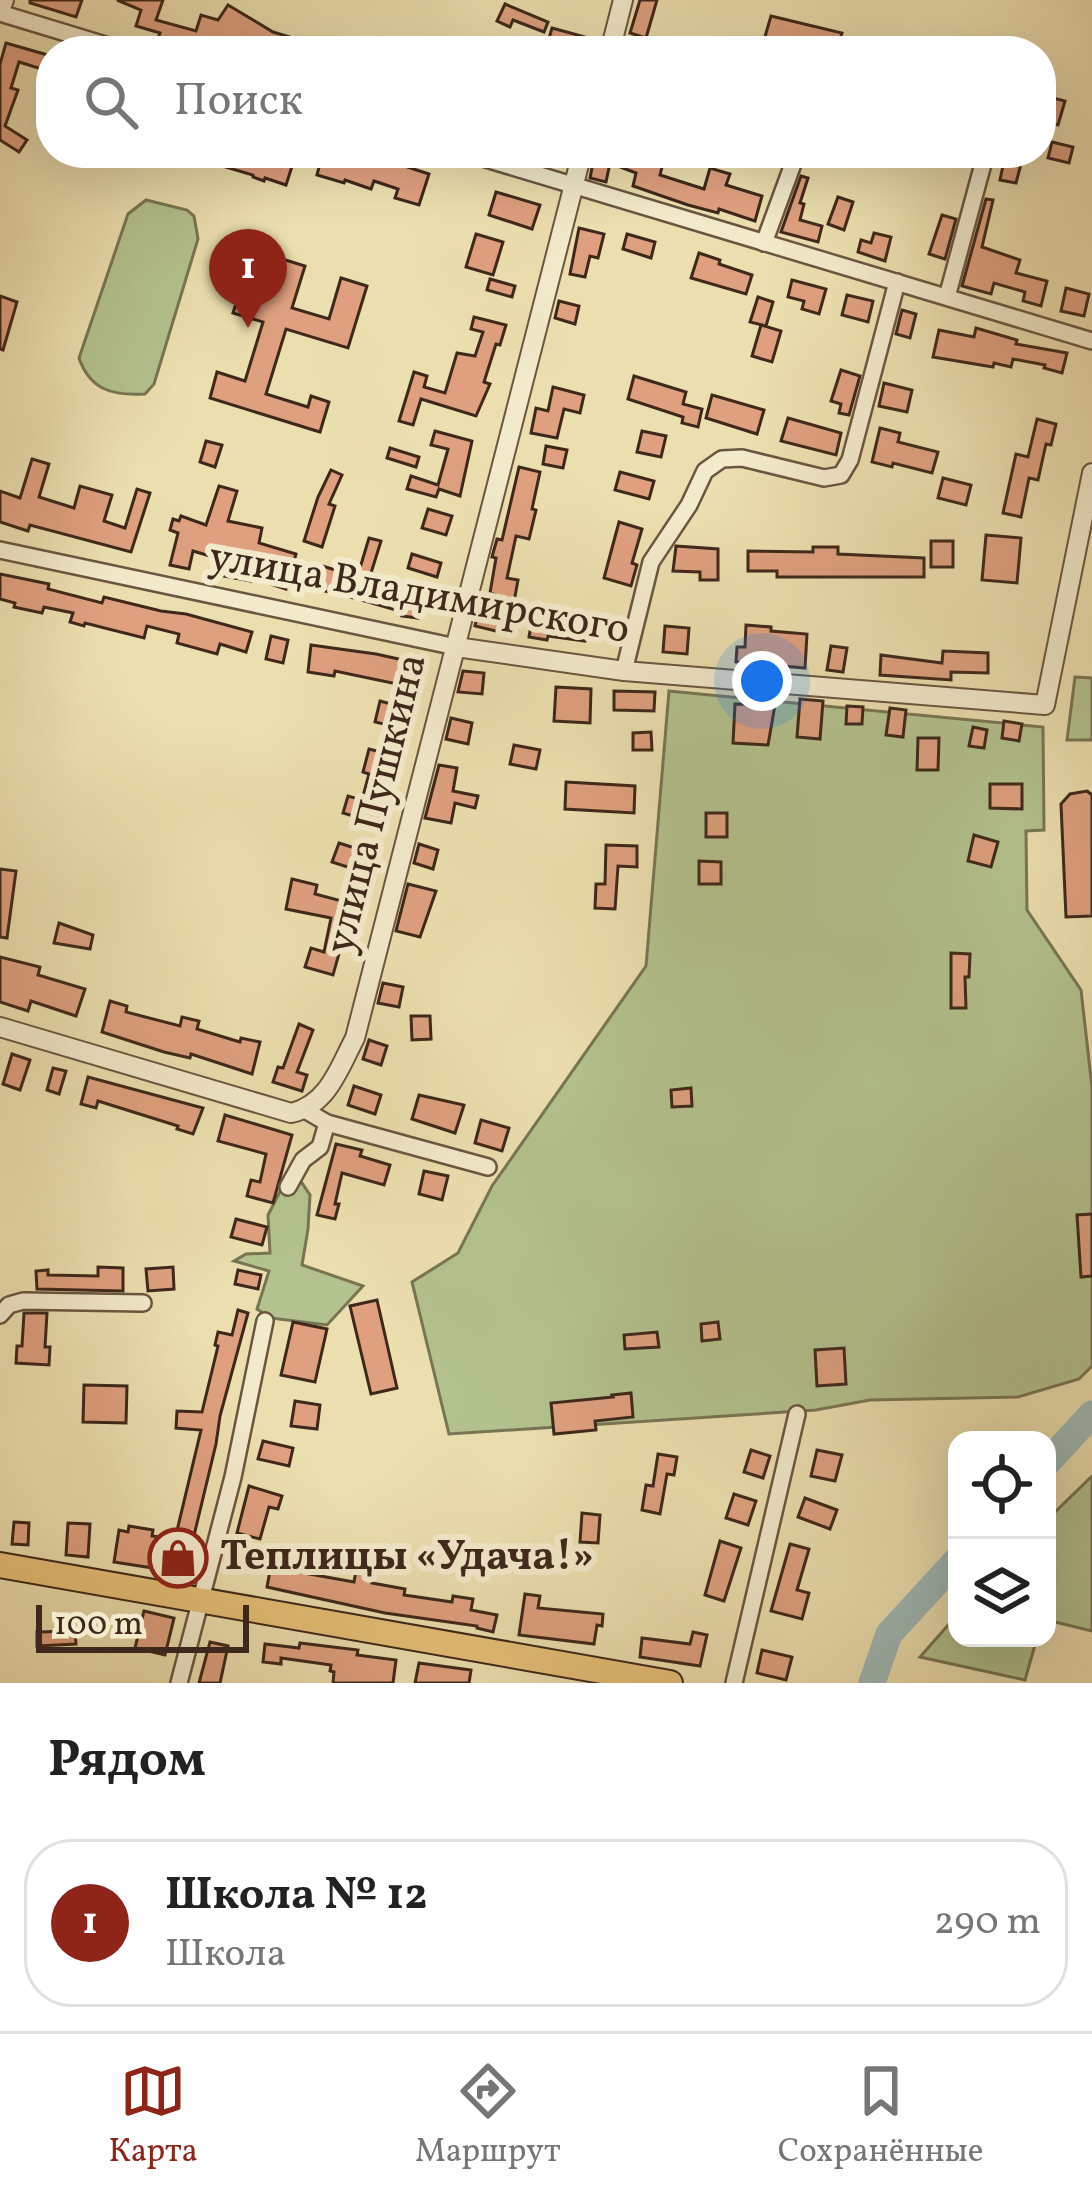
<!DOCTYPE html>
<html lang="ru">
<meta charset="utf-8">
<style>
:root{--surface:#fff;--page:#f6f6f6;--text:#222;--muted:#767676;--line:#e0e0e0;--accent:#8f2418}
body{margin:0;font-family:Vollkorn,serif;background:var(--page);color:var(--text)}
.controls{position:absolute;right:36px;bottom:36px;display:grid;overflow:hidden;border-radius:24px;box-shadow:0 12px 48px #0002}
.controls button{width:108px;height:108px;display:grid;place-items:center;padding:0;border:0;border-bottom:3px solid var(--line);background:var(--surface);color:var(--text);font:60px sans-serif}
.scale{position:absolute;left:36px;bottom:30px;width:213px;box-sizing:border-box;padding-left:12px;border:6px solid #3e281b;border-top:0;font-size:33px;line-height:42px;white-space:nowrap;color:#3e281b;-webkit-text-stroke:9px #f3eacb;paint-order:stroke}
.you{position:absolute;left:762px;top:681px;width:42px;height:42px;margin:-30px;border:9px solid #fff;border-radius:50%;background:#1a73e8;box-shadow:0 0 0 18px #1a73e833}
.badge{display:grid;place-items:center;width:78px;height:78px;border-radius:50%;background:var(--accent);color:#fff;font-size:39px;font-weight:700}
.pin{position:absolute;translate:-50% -99px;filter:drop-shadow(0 3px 6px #0008)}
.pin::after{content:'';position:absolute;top:63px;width:42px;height:36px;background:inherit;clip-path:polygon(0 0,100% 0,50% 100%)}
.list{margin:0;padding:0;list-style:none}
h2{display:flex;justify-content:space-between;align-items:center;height:156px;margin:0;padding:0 48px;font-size:51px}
h2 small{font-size:39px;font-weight:400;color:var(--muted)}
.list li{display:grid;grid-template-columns:78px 1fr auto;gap:36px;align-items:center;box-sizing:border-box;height:168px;margin:0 24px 24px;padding:0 24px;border:3px solid var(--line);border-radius:48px}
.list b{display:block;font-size:45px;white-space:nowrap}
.list p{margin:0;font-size:39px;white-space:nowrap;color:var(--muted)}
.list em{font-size:39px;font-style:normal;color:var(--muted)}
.icon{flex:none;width:66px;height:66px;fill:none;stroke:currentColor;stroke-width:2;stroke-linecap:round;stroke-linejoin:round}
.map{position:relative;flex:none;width:1092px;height:1683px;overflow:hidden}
.search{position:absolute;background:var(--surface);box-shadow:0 12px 48px #0002;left:36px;right:36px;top:36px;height:132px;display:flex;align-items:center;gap:30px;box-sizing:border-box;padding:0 42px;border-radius:48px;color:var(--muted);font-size:45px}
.sheet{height:348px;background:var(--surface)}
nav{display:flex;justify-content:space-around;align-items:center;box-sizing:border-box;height:168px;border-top:3px solid var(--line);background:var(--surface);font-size:33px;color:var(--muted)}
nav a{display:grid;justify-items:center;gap:6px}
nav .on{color:var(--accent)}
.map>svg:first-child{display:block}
.green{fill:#b3c28e;stroke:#787554;stroke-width:3}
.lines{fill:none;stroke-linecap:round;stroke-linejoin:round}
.river{stroke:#9ebab7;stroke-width:27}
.building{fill:#dfa07f;stroke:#3e281b;stroke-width:3}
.minor-casing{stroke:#6a5640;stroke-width:20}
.tertiary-casing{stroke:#6a5640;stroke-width:22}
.primary-casing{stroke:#3e281b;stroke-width:28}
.minor{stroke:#f3eacb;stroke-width:15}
.tertiary{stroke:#f3eacb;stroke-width:18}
.primary{stroke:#e6c078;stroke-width:24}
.labels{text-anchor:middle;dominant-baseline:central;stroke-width:12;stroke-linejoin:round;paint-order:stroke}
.street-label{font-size:42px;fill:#3e281b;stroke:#f3eacb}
.poi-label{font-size:42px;font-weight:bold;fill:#3e281b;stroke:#f3eacb;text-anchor:start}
</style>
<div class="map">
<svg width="1092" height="1683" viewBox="0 0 1092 1683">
<rect width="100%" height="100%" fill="#ecdfaf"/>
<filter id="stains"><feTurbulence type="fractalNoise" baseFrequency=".00167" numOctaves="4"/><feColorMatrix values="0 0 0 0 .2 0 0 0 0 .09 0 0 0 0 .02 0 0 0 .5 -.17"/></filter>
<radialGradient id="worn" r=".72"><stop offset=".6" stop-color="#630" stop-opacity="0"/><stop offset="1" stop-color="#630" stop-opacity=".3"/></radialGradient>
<g class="green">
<path d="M146,200L187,210L194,216L198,239L154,384L145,394C113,396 90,390 79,358L128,214Z"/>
<path d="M1075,677L1092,678V740H1067Z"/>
<path d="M669,691L1043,727L1044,830L1026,831L1027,910L1081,990L1092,1087V1366L1079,1379L1018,1397L870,1400L816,1410L449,1434L412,1282L458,1253L492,1186L646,966Z"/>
<path d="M292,1168L310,1195L308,1229L302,1265L363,1286L327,1325L271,1318L257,1309L269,1271L234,1261L246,1254L270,1253L268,1215Z"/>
<path d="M1092,1476V1631L1047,1620V1520Z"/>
<path d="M957,1615V1638H1037L1025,1680L920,1657Z"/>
</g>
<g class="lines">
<g class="river">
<path d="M1047,1463L1092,1414"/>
<path d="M872,1683L889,1634L957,1560"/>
</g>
</g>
<g class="building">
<path d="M30,0H82L76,17L30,3Z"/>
<path d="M117,0H163L156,20L196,31L201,15L218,20L228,5L273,32L303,41L300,51H171L172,48L156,44L160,33L136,26L141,10Z"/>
<path d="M640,0H657L646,38L630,33Z"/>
<path d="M505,4L548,22L544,32L513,20L510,27L497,21Z"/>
<path d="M771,16L842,33L840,40L866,47L865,51H806L764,40Z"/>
<path d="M552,28L585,37L581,51H568L547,45Z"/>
<path d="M6,43L51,56V72L19,62L11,88L18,90L5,126L27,140L19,152L0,140V64Z"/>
<path d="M1045,96L1065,101L1058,125L1041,120Z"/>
<path d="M1052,142L1073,147L1069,163L1048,158Z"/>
<path d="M215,153H244L279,166L282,153H365L429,174L419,205L395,198L398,189L374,181L371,189L345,180L344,183L317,175L319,167L294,160L286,185L265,178L264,181L253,177V175L212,163Z"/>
<path d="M595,153H640L638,160L662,167L660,175L704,189L710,168L730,174L726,185L762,196L755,221L719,209L718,213L688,205L633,186L636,173L610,163L606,182L590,178Z"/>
<path d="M1005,156L1022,160L1016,183L1000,180Z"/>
<path d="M801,176L808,178L800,203L804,204L800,220L822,226L818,242L781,232Z"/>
<path d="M496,192L540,205L532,229L489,215Z"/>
<path d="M838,197L853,202L844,230L828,224Z"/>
<path d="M986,199L993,200L982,247L1020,260L1016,273L1047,281L1041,306L1023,301L1025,292L994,283L991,294L962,286Z"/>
<path d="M942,215L956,219L945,259L929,254Z"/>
<path d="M579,228L604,234L598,258L590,256L585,277L570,274Z"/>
<path d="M874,233L891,237L885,261L858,252L861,240L871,243Z"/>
<path d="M476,234L503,242L493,275L466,267Z"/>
<path d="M627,234L655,242L651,258L623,249Z"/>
<path d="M253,250L305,266L292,308L329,319L341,278L367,286L348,348L286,329L266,394L308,407L311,396L329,402L320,432L210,398L217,372L245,381L263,322L233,313Z"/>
<path d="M699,253L720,260L719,264L752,275L746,294L691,278Z"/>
<path d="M490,279L515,286L512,297L487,290Z"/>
<path d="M792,280L826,289L819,314L802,309L804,301L788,297Z"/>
<path d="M1066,288L1089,294L1084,316L1061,311Z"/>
<path d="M847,295L873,301L868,322L842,315Z"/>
<path d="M0,296L17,302L3,350L0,349Z"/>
<path d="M758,297L773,302L766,326L750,322Z"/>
<path d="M559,301L579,306L575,324L555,318Z"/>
<path d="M902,310L916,314L910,338L896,334Z"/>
<path d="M474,317L506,325L500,345L496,344L484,382L490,384L476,416L421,399L413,425L399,421L414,372L427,376L424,387L445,393L457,353L475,356L483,332L471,329Z"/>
<path d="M761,325L781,331L772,362L752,356Z"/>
<path d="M976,328L1017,340L1016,344L1067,353L1062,373L1044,368L1045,365L1013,359L1011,367L994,363L993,367L933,357L939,330L974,337Z"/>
<path d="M841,370L860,376L849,415L839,413L841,404L831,401Z"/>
<path d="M634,376L686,392L683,404L702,409L698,427L682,423L683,417L628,399Z"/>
<path d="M884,383L912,390L907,412L879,406Z"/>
<path d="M553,387L584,395L580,413L564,409L557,438L531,433L536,408L548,411Z"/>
<path d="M712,395L764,410L757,434L706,418Z"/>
<path d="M788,418L841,433L836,455L781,441Z"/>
<path d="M1037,419L1056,424L1051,445L1046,444L1038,480L1029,478L1021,517L1003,513L1016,454L1028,457Z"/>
<path d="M880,428L900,433L898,442L938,452L932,473L893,463L892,467L872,462Z"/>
<path d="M435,431L472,441L460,496L439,489L436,497L407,489L411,476L438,485L448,449L431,445Z"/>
<path d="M642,431L666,436L661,457L637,452Z"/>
<path d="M206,441L222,445L215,467L200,462Z"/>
<path d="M546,446L567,450L563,468L543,464Z"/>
<path d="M390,448L419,457L416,467L387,458Z"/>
<path d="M32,459L49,464L39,497L74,508L80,486L112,495L104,521L125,528L137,489L150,493L131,552L30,525L28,531L0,522V491L20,498Z"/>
<path d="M519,467L540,472L532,509L536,510L529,539L516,536L507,578L518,580L508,634L475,626L479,608L501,610L504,598L490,593L496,558L492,557L497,539L502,540Z"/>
<path d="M331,470L342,475L329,504L335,506L322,547L304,541L318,497Z"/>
<path d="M620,472L654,481L649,499L615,490Z"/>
<path d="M943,478L971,485L966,505L938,498Z"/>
<path d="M219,486L237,491L228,521L262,528L259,543L296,554L286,589L252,578L251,581L224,576L227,561L193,551L189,569L170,565L178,533L170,530L173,519L179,521L181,516L206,525Z"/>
<path d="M428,509L452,516L446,535L422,528Z"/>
<path d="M619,522L642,529L632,563L637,565L631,586L604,578Z"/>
<path d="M986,535L1021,538L1017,583L982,580Z"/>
<path d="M369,538L381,541L371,573L394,580L391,590L422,596L418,618L402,616L403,612L358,599L312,588L319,565L345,573L347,564L360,568Z"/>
<rect x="931" y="541" width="22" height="26"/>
<path d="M676,546L718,549V580H700V572L673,571Z"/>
<path d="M813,547H838V554L924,558V577H777V571H748V551L813,552Z"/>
<path d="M412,554L441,563L437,577L408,568Z"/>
<path d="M0,574L49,584L48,589L102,603L104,597L161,611L186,614L252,632L246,652L220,644L217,654L177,643L179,634L147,626L144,638L85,623L84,626L70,622L73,613L44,607L42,613L14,607L15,603L0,599Z"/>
<path d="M533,613L551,616V619L588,625L585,641L548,636L547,640L529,637Z"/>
<path d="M746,625L771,627V631L807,634L805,668L736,662L737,647H745Z"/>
<path d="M665,626L689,628L687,654L663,652Z"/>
<path d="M271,636L288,640L283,663L266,659Z"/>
<path d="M311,645L376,654L421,664L416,688L335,671L334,676L308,672Z"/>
<path d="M831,646L847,648L843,672L827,670Z"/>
<path d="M943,651L988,653V673L951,672V680L880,675L881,655L942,663Z"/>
<path d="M463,671L484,673L482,694L458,692Z"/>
<path d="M556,687L591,689L590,723L554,721Z"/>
<path d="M614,691L655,692L654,711L614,710Z"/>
<path d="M800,699L823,701L820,739L797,737Z"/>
<path d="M380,701L409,709L404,729L375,722Z"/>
<path d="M735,704L775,705L768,745L733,743Z"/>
<path d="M847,706L863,707L862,724H846Z"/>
<path d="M890,708L906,710L903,737L886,735Z"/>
<path d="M451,718L472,723L468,744L446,739Z"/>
<path d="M1004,721L1022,724L1019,741L1002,738Z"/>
<path d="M973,727L987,730L984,748L969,746Z"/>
<path d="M651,732L652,750H633V733Z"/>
<path d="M918,738H939L938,770H917Z"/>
<path d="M514,745L540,750L536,769L510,764Z"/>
<path d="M369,749L392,755L377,823L343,813L348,796L362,800L369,774L363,772Z"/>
<path d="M439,765L457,768L453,791L478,796L475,808L455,803L451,823L425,818Z"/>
<path d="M566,782L635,786L634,813L565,809Z"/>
<path d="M990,784H1022V809L990,808Z"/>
<path d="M1087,791L1092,795V916L1066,917L1061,804L1070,794Z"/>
<rect x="706" y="813" width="21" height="24"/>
<path d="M974,835L998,842L991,867L968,861Z"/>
<path d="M339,843L370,853L363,872L332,862Z"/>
<path d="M419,844L438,850L433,869L414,863Z"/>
<path d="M606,845L637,846V867L618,866L615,909L595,908L596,884H605Z"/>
<path d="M699,861L721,862V884H699Z"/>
<path d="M0,869L16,871L7,938L0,937Z"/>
<path d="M292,879L317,885L315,894L353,904L333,975L305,967L311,948L324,952L331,918L286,909Z"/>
<path d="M408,884L436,891L420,937L396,931Z"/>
<path d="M59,923L93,935L90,949L54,943Z"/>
<path d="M951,953L970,954L969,977H965L966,1008H951Z"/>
<path d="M0,957L40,967L38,975L85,989L76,1016L31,1001L28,1011L0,1002Z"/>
<path d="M383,983L403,987L399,1007L378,1003Z"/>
<path d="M110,1001L127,1006L126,1012L180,1026L182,1017L199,1021L197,1029L240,1042L241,1038L260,1042L252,1074L191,1054L190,1058L164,1052L102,1032Z"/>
<path d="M411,1016H430L431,1039L412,1040Z"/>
<path d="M299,1024L313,1030L297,1072L307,1075L302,1091L273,1082L278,1067L283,1068Z"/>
<path d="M369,1040L387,1046L381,1065L363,1059Z"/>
<path d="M12,1054L30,1060L20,1090L3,1084Z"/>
<path d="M53,1068L66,1071L59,1094L47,1090Z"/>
<path d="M88,1077L203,1108L193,1134L177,1129L178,1126L98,1101L96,1108L81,1104Z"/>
<path d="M354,1086L381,1095L375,1114L348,1105Z"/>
<path d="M691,1088L692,1106L672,1107L671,1090Z"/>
<path d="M419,1095L464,1105L455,1133L412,1119Z"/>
<path d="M225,1115L292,1135L273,1203L247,1196L251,1180L260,1182L266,1154L218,1141Z"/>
<path d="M481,1120L509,1128L502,1151L475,1143Z"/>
<path d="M336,1144L362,1150L360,1156L390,1165L384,1185L342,1173L335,1204H339L335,1219L317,1215Z"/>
<path d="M424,1171L448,1176L442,1200L419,1194Z"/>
<path d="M1092,1214V1276L1081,1277L1077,1215Z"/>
<path d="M236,1219L267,1227L262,1245L231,1237Z"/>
<path d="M98,1267L123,1268V1291L37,1289L36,1271L48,1270V1275L98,1276Z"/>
<path d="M173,1267L174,1289L148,1291L146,1269Z"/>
<path d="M238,1270L261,1275L258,1289L235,1284Z"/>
<path d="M377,1300L397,1388L371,1394L350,1306Z"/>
<path d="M238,1310L248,1313L220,1416L216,1444L185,1573L114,1562L119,1530L128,1532L129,1526L153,1530L152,1536L175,1539L201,1430L176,1428L177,1411L202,1412L218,1346L215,1345L218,1332L232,1335Z"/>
<path d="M24,1313H47L45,1347H50L49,1365L16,1363L17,1346H22Z"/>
<path d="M293,1322L327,1329L315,1382L281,1375Z"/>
<path d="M718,1322L720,1339L702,1341L701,1324Z"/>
<path d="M657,1332L659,1347L625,1349L624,1335Z"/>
<path d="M844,1348L846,1384L817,1386L815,1350Z"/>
<path d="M84,1385L127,1386L126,1423L83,1422Z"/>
<path d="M631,1393L633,1417L595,1421L596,1430L554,1434L551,1403L613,1397L612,1395Z"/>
<path d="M295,1401L320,1405L317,1429L291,1426Z"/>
<path d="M263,1441L293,1448L289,1466L258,1459Z"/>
<path d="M751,1450L770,1456L763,1478L744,1472Z"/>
<path d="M817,1450L842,1455L835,1481L811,1476Z"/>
<path d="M658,1454L677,1457L674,1475L667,1474L660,1514L642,1510L646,1485L653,1486Z"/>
<path d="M249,1486L282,1496L278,1509L269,1507L260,1539L237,1533Z"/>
<path d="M734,1494L756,1501L748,1525L726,1518Z"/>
<path d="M805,1498L837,1510L830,1529L798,1517Z"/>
<path d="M582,1513L600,1515L598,1543L580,1542Z"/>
<path d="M14,1522L29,1523L28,1545L12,1544Z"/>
<path d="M68,1523L90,1524L88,1557L66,1555Z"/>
<path d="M720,1541L741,1548L724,1601L705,1595Z"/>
<path d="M790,1544L809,1549L797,1590L809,1593L802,1619L771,1611Z"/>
<path d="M272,1560L295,1564L293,1571L354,1582L356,1571L374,1575L372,1583L405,1589L404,1595L452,1602L453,1596L473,1599L471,1610L497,1615L493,1632L477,1628V1626L385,1613L267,1587Z"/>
<path d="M525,1594L540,1596L538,1608L603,1614L602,1626L597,1625L594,1644L519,1635Z"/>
<path d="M144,1611L174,1618L165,1655L135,1648Z"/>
<path d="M75,1631L76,1644L37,1646V1632Z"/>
<path d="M693,1632L707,1635L700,1666L640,1657L642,1638L690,1644Z"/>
<path d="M210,1642L228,1646L220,1683H199Z"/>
<path d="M300,1643L358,1650L357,1655L396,1660L393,1683H333L334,1672L330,1671L331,1665L281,1658V1664L263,1662L265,1644L299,1648Z"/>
<path d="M762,1650L792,1657L786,1680L757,1673Z"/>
<path d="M419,1663L471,1670L469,1683H415Z"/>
</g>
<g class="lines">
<defs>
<g id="minor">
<path d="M0,13L125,51"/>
<path d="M466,153L1092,341"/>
<path d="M764,243L797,153"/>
<path d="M947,297L986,153"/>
<path d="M0,550L456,647"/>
<path d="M624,671L651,562L689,505L705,471L722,459L742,458L824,478L841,475L850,460L897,282"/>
<path d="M305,1110L327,1123L488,1167"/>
<path d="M288,1187L303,1160L320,1147L327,1123"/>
<path d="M0,1315L9,1305L23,1301L143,1303"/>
<path d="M179,1683L233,1477L265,1321"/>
<path d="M734,1683L797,1414"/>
</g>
<g id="tertiary">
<path d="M0,11L4,0"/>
<path d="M610,51L623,0"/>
<path d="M456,647L624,671L1045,705L1092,473"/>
<path d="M0,1027L291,1113C328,1105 339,1068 355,1038L582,153"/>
</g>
<path id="primary" d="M0,1565L670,1683"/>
</defs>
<use href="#minor" class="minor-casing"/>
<use href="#tertiary" class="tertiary-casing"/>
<use href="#primary" class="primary-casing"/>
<use href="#minor" class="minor"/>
<use href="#tertiary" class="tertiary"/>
<use href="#primary" class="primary"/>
</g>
<defs>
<symbol id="shop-ring" viewBox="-11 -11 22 22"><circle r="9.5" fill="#f3eacb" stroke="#8f2418" stroke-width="1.5"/><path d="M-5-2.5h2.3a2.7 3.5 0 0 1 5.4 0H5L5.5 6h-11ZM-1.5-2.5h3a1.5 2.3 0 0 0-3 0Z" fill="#8f2418"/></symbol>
</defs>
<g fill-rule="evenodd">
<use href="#shop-ring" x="145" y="1525" width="66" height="66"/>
</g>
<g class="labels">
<g class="street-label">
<text transform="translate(419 595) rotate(10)">улица Владимирского</text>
<text transform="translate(378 804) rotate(-76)">улица Пушкина</text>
</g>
<g class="poi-label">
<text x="220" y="1558">Теплицы «Удача!»</text>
</g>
</g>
<rect width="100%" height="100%" filter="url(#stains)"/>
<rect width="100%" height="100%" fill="url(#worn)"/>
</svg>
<div class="controls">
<button><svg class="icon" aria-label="locate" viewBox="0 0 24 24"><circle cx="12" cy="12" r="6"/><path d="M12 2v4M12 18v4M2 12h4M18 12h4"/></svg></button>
<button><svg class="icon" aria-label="layers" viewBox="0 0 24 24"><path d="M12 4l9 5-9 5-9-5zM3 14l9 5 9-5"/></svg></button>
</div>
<div class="scale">100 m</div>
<div class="you"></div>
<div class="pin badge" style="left:248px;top:328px">1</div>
<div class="search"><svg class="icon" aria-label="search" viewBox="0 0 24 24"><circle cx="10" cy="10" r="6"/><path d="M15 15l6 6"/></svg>Поиск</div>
</div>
<section class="sheet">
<h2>Рядом<small></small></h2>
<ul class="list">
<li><span class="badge">1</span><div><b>Школа № 12</b><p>Школа</p></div><em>290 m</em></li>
</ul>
</section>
<nav>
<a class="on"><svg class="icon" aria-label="map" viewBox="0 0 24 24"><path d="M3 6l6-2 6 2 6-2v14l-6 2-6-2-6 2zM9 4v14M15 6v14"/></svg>Карта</a>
<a><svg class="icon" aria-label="directions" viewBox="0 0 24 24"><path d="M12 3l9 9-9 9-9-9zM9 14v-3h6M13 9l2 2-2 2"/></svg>Маршрут</a>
<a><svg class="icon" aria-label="saved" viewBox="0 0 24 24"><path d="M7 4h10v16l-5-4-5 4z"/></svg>Сохранённые</a>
</nav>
